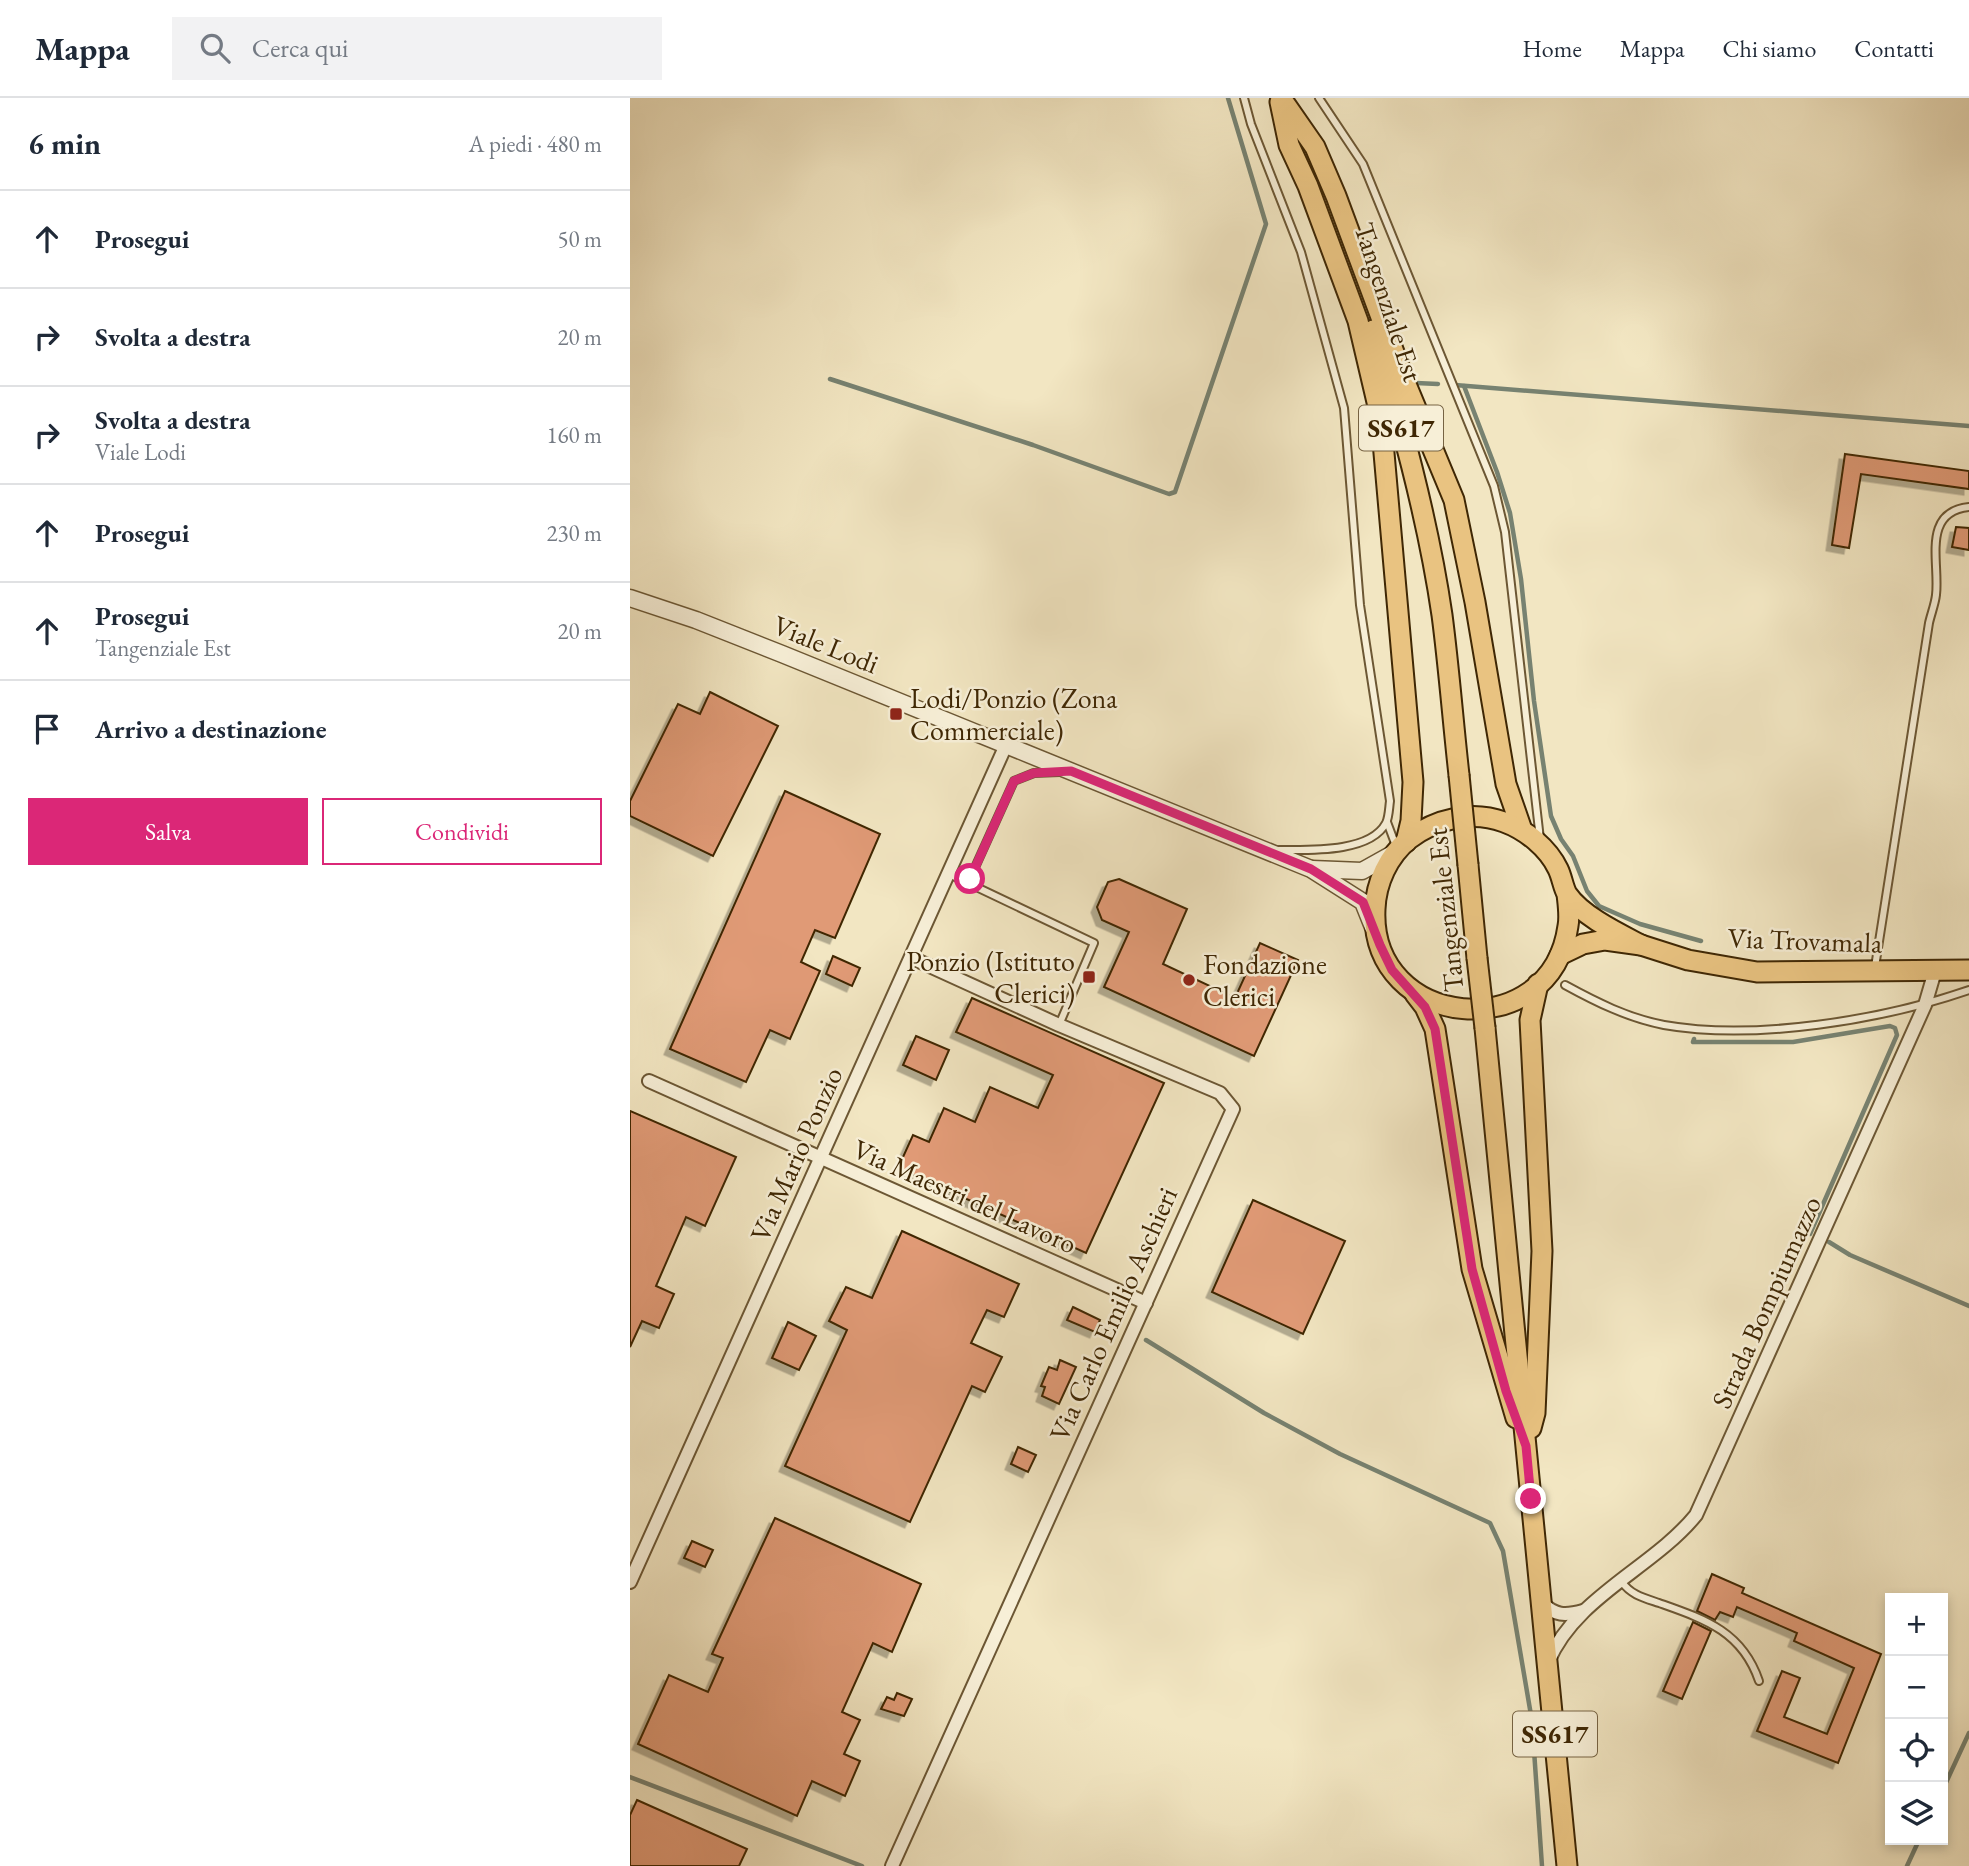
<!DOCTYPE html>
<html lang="it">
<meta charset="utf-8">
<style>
:root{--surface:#fff;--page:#f2f2f3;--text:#1f2937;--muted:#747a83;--line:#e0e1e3;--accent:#db2777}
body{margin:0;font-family:"EB Garamond",serif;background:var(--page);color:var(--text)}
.controls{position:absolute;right:21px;bottom:21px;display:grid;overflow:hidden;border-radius:0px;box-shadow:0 4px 10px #0003}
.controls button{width:63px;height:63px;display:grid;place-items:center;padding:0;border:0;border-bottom:2px solid var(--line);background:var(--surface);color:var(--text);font:35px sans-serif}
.stop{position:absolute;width:21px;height:21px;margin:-16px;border:5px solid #db2777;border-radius:50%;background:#fff}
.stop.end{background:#db2777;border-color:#fff;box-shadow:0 2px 7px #0008}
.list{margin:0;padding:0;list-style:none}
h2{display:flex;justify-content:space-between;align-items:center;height:91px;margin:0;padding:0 28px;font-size:30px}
h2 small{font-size:23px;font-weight:400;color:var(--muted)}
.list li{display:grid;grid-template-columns:46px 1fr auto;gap:21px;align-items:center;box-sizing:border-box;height:98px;padding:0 28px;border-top:2px solid var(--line)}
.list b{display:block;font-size:26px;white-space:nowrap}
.list p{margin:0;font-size:23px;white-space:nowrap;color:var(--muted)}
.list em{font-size:23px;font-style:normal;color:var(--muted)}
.actions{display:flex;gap:14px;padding:21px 28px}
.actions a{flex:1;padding:16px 0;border:2px solid var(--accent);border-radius:0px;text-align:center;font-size:24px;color:var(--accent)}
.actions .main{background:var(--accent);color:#fff}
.icon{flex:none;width:38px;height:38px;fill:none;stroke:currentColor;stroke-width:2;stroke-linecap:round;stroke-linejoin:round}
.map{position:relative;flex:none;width:1339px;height:1768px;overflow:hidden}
header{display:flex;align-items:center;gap:42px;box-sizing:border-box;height:98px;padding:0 35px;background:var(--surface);border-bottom:2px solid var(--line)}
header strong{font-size:33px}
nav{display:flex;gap:38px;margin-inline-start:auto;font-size:24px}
.search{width:490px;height:63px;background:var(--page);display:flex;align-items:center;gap:18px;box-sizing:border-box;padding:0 24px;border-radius:0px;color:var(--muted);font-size:26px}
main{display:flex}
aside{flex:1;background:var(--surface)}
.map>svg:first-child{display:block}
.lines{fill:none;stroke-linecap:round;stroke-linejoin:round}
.stream{stroke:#778271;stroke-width:4.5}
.building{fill:#e09a76;stroke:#3f2704;stroke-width:2;filter:url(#shadow)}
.service-casing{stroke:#6c5734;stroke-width:10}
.minor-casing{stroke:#6c5734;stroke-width:16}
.tertiary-casing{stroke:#6c5734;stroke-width:19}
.primary-casing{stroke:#3f2704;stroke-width:23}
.service{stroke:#f7efd7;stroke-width:6}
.minor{stroke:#f7efd7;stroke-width:12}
.tertiary{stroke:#f7efd7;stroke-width:16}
.primary{stroke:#e9c381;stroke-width:19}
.primary-bridge-casing{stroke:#3f2704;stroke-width:23;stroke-linecap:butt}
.primary-bridge{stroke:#e9c381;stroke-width:19}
.route{stroke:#db2777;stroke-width:9}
.poi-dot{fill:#8f2418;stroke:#f7efd7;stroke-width:2.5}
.labels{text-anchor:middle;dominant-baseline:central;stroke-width:5;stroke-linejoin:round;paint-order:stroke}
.shield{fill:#f7efd7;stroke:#766343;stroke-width:2}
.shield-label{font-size:26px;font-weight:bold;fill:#3f2704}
.street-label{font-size:28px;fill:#3f2704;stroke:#f7efd7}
.poi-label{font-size:28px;fill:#3f2704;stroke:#f7efd7;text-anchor:start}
</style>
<header>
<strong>Mappa</strong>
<div class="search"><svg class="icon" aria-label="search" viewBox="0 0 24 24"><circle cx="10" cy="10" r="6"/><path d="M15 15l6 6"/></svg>Cerca qui</div>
<nav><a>Home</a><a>Mappa</a><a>Chi siamo</a><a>Contatti</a></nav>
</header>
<main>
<aside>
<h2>6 min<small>A piedi · 480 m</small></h2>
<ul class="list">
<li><svg class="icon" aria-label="ahead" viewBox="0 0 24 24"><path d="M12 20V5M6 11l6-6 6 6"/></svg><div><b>Prosegui</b></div><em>50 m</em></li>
<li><svg class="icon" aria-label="right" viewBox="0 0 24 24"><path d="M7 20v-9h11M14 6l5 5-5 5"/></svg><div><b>Svolta a destra</b></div><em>20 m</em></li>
<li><svg class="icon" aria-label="right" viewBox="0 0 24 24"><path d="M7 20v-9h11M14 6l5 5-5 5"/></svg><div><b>Svolta a destra</b><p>Viale Lodi</p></div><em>160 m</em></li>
<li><svg class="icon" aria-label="ahead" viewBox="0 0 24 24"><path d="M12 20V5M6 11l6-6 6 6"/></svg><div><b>Prosegui</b></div><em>230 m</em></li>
<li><svg class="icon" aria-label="ahead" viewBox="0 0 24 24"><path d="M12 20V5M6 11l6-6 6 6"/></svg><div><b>Prosegui</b><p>Tangenziale Est</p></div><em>20 m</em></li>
<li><svg class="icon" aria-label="arrive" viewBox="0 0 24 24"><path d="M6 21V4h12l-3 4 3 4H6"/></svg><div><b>Arrivo a destinazione</b></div></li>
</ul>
<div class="actions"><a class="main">Salva</a><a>Condividi</a></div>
</aside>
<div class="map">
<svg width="1339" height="1768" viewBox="0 0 1339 1768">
<defs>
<filter id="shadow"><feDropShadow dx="-5.5" dy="5.5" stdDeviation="0" flood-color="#0004"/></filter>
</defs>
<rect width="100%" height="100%" fill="#f2e6c2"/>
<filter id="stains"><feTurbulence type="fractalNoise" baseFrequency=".00286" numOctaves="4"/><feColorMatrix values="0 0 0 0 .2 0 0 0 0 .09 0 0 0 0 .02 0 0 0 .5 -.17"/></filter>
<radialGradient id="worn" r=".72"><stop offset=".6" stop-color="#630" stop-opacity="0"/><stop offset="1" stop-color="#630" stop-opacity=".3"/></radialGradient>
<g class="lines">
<g class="stream">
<path d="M200,281L403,347L539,396L545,394L636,126L598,0"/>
<path d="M786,285L808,286"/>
<path d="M825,287L1339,328"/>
<path d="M834,288L867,374L880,415L891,481L904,603L921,718L931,741L943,758L957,793L969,808L1010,826L1071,843"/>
<path d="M1064,941L1063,944H1163L1260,928L1265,930L1267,937L1180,1136"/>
<path d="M1199,1144L1220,1157L1339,1208"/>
<path d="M516,1242L634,1315L710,1356L860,1425L873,1453L902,1623L912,1768"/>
<path d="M0,1679L232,1768"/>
<path d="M1313,1691L1339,1635"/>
<path d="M1277,1768L1289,1742"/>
</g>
</g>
<g class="building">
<path d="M1215,356L1339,373V391L1231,376L1219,450L1202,447Z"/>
<path d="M1326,429L1339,430V452L1322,449Z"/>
<path d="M80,594L148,628L83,758L0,718V703L48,606L70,616Z"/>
<path d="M155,693L250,736L205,840L185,832L171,864L190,873L160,941L140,932L116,984L40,951Z"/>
<path d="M489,781L557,811L533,866L605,900L630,845L668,862L624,958L474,889L499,834L472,822L467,809L478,784Z"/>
<path d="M203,858L230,870L222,888L196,876Z"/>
<path d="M342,900L534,985L456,1155L268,1070L283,1037L299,1044L314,1010L345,1024L360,989L408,1010L423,977L326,934Z"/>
<path d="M286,938L319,952L306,982L273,967Z"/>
<path d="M0,1013L106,1059L75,1128L56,1119L26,1188L44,1196L29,1230L12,1223L0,1249Z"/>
<path d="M623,1102L715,1143L673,1236L582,1194Z"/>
<path d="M272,1133L389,1186L374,1219L357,1212L341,1245L372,1259L355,1294L342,1288L280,1424L155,1368L217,1232L199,1223L216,1189L242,1200Z"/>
<path d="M443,1209L470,1222L465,1234L437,1222Z"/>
<path d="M158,1224L186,1238L169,1272L142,1260Z"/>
<path d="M430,1262L446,1269L429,1306L412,1298L415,1289L411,1288L419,1269L427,1272Z"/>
<path d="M388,1349L406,1357L398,1374L381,1366Z"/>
<path d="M145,1420L291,1486L262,1554L243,1545L212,1614L230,1622L214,1656L230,1663L215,1698L182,1683L167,1718L8,1646L39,1577L78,1594L93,1560L82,1556Z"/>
<path d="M62,1443L83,1452L75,1469L54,1460Z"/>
<path d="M1082,1476L1114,1490L1112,1495L1251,1556L1208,1665L1127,1633L1152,1573L1170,1580L1154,1619L1197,1636L1224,1570L1164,1543L1167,1535L1107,1509L1103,1519L1090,1514L1085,1522L1067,1513Z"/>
<path d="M1063,1524L1081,1533L1052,1601L1033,1593Z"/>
<path d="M267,1595L282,1601L274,1618L251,1611L257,1599L264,1602Z"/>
<path d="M7,1702L117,1751L109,1768H0V1717Z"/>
</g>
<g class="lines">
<defs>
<g id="service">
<path d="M614,0L621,26L671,154L714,310L730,507L760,703C759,710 759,719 756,725C740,755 679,752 649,752"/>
<path d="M689,0L733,66L864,388L875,434L910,741"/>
<path d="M757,724L766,748"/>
<path d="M319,776L464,845L429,927"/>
<path d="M338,785L384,683L404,675L430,674"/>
<path d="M1245,869L1299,525C1301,516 1305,506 1306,497C1310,465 1291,414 1339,409"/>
<path d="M935,887C966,904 998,920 1034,927C1125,943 1252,922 1339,892"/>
<path d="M992,1484C1001,1497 1014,1500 1029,1505C1074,1521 1112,1533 1129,1583"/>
</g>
<g id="minor">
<path d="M19,983L516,1205"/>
<path d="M0,1484L376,647"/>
<path d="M911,1504C925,1518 935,1518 953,1513"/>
<path d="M918,1564C946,1498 1023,1470 1066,1417L1295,907L1305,873"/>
<path d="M262,1768L603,1011L590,995L429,927L282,860"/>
</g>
<g id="tertiary">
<path d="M0,500L66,522L152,556L681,771L733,804L743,829"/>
<path d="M682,771L732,773L766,754"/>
</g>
<g id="primary">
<path d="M651,0L685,49L706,98L775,284L824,402L845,504L876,686L892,732"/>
<path d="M650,4L659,47L678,88L728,223L751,321L783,684L781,723L776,744"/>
<path d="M743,232C772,325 798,421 812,517C819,570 823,624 829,677"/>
<path d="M838,767L847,860"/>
<path d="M937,796C938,806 940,818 938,828C921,950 739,932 745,811C746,785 758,758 779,741C806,721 841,712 874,724C896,732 918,750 928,771C932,779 933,789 937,796C952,818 988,835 1011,847"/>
<path d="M930,857L953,846L975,842L1011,847L1058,862L1127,874L1339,872"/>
<path d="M785,896L795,909L805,931L842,1171L886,1320"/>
<path d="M855,930L937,1768"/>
<path d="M901,1330L905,1315L912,1153L900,922L908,886"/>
</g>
</defs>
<use href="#service" class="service-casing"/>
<use href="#minor" class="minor-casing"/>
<use href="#tertiary" class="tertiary-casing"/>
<use href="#primary" class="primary-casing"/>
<use href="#service" class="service"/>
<use href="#minor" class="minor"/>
<use href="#tertiary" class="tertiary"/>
<use href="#primary" class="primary"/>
<defs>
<g id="primary-bridge">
<path d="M829,677L838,767"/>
<path d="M847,860L855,930"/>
</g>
</defs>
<use href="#primary-bridge" class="primary-bridge-casing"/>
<use href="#primary-bridge" class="primary-bridge"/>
</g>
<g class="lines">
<path class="route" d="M340,781L384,683L404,675L441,673L681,771L733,804L750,847L762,872L795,909L805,931L842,1171L876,1293L896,1348L901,1401"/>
</g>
<g class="poi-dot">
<rect x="259" y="609" width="14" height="14" rx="3.5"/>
<rect x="452" y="872" width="14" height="14" rx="3.5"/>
<circle cx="559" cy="882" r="7"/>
</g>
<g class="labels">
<g class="shield">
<rect x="729" y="307.5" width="84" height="45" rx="5"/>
<rect x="883" y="1613.5" width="84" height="45" rx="5"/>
</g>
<g class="shield-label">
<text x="771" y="330">SS617</text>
<text x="925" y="1636">SS617</text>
</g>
<g class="street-label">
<text transform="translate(759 204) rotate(72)">Tangenziale Est</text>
<text transform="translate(196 546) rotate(22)">Viale Lodi</text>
<text transform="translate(815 812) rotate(-96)">Tangenziale Est</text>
<text transform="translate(1175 842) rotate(2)">Via Trovamala</text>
<text transform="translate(166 1056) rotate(-66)">Via Mario Ponzio</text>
<text transform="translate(335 1098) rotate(24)">Via Maestri del Lavoro</text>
<text transform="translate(1136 1204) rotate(-66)">Strada Bompiumazzo</text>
<text transform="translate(483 1216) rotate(-66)">Via Carlo Emilio Aschieri</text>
</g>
<g class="poi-label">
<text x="280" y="600">Lodi/Ponzio (Zona<tspan x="280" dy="32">Commerciale)</tspan></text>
<text x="445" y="863" text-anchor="end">Ponzio (Istituto<tspan x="445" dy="32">Clerici)</tspan></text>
<text x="573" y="866">Fondazione<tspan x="573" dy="32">Clerici</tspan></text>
</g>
</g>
<rect width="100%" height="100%" filter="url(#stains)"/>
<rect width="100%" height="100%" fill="url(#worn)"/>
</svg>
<div class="controls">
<button>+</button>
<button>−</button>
<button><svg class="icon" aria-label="locate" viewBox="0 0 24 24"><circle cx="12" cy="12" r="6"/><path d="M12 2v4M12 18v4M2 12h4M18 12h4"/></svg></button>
<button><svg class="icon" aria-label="layers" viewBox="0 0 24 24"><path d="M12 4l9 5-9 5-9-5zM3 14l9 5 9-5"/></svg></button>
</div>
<div class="stop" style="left:340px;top:781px"></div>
<div class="stop end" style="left:901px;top:1401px"></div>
</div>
</main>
